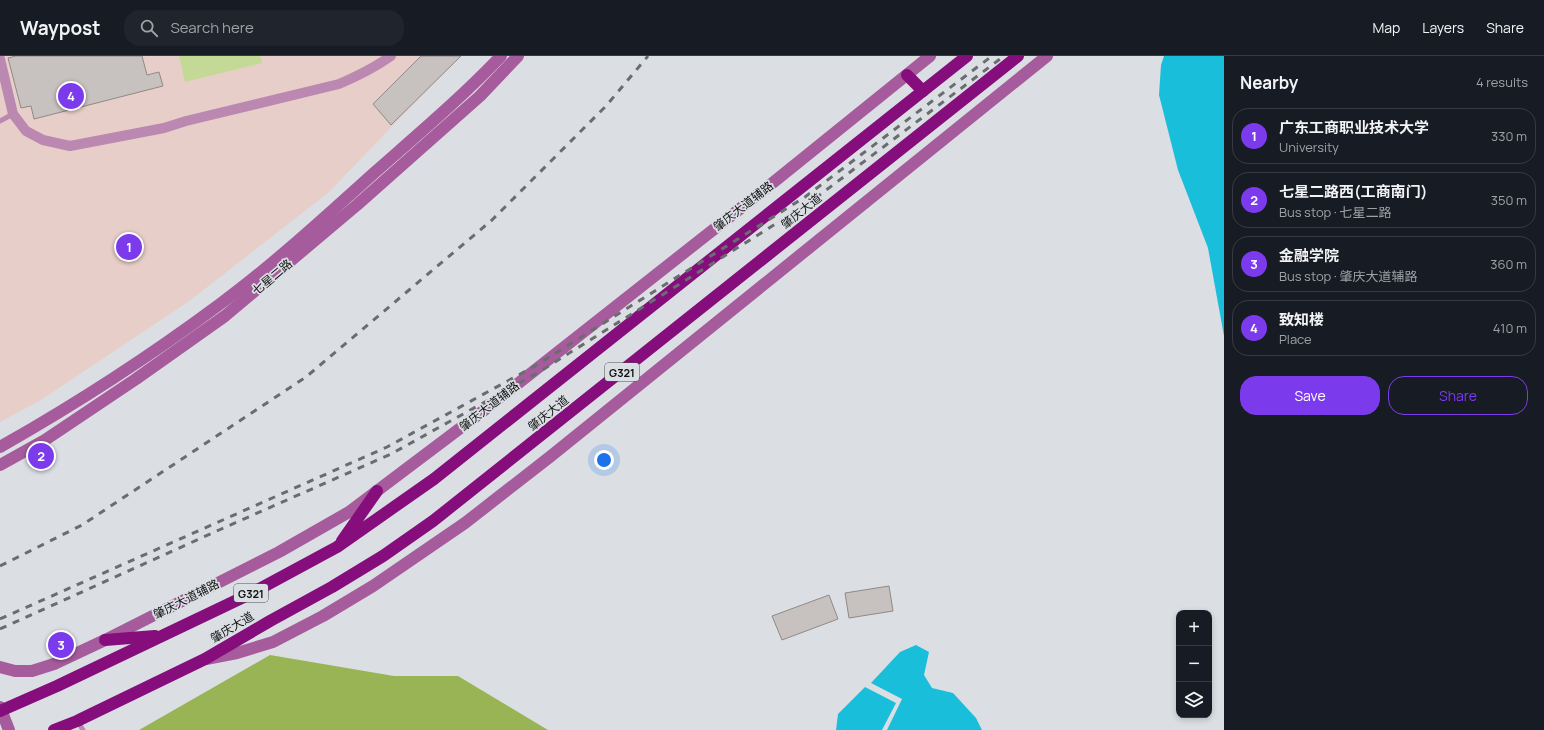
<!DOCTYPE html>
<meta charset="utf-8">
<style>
:root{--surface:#171b24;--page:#20242c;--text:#f1f3f6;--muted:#9ea1a6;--line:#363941;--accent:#7c3aed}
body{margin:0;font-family:Manrope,"Noto Sans SC",sans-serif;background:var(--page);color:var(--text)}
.controls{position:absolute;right:12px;bottom:12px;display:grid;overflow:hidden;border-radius:8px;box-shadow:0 2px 6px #0003}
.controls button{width:36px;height:36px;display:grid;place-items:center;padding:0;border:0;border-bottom:1px solid var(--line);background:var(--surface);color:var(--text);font:20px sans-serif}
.you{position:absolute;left:604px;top:404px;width:14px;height:14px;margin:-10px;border:3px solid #fff;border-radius:50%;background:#1a73e8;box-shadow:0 0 0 6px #1a73e833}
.badge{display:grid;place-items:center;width:26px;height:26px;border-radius:50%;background:var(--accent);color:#fff;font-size:13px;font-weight:700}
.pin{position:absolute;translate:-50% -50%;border:2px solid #fff;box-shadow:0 1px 4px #0006}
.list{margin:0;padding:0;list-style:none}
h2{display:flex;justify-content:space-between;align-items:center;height:52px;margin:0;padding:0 16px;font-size:17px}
h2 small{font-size:13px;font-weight:400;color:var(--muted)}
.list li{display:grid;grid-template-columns:26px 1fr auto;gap:12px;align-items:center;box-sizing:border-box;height:56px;margin:0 8px 8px;padding:0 8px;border:1px solid var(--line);border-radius:16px}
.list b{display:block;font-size:15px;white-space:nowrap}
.list p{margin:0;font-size:13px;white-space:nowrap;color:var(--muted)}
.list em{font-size:13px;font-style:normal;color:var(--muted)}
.actions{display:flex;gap:8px;padding:12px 16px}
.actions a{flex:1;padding:9px 0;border:1px solid var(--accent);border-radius:16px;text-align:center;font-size:14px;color:var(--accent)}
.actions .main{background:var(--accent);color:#fff}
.icon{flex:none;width:22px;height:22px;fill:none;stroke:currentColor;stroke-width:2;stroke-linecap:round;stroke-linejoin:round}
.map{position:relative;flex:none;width:1224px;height:674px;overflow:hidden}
header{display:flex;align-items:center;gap:24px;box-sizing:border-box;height:56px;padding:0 20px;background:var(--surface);border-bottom:1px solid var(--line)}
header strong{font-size:19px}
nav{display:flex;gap:22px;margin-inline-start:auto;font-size:14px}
.search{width:280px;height:36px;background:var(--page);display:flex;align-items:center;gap:10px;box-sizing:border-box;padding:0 14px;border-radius:16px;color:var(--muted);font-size:15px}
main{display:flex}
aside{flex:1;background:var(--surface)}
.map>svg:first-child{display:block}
.education{fill:#e8cec8}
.green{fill:#c4d995}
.forest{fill:#99b455}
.water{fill:#19beda}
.building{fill:#c7c1bf;stroke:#8f8a87}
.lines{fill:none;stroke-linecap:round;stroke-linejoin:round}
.lane{stroke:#bb88b2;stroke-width:5}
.street{stroke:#bb88b2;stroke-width:10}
.secondary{stroke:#a65c9c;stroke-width:12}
.highway{stroke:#850d7c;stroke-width:12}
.rail{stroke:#6a6d6f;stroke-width:3;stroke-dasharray:7 7;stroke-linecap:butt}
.labels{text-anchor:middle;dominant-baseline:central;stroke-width:3.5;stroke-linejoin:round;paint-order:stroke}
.shield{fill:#dbdfe3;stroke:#4e5051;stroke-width:1}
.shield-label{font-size:11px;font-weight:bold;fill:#111213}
.street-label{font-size:12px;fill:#111213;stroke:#dbdfe3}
</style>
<header>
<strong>Waypost</strong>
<div class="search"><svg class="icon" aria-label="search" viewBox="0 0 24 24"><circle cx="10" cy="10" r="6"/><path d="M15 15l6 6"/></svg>Search here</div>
<nav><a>Map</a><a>Layers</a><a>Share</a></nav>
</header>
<main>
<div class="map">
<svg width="1224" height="674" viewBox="0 0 1224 674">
<rect width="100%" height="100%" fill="#dbdfe3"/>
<path class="education" d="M0,0H460L328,137L188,246L41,344L0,366Z"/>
<path class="green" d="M179,0H260L262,7L185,26Z"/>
<path class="forest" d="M270,599L394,620H458L548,674H139Z"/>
<g class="water">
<path d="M1164,0H1224V280L1208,192L1178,114L1159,39L1161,9Z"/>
<path d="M916,589L929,596L924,619L932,632L953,637L976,662L982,674H887L902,643L871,627L900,596Z"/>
<path d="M865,631L896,647L882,674H836L838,658Z"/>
</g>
<g class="building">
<path d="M16,0H142L147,19L159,16L163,30L34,63L31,50L21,52L8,2Z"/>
<path d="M421,0H461L391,69L373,48Z"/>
<path d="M889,530L893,555L849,562L845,537Z"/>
<path d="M829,539L838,563L782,584L772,560Z"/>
</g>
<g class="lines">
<g class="lane">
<path d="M0,65L13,58"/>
<path d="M78,666L83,674"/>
</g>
<path class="street" d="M0,3L13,58L26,75L43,84L70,90L164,72L186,65L339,28C358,20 374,12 391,0"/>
<g class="secondary">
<path d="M0,391C76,348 150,300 220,248C274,208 324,162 374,117C417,79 461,42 501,0"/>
<path d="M0,409L45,384L136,323L225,260L357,149L480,40L518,0"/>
<path d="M206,603L237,597L273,586L323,560L373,530L465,467L551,400L1047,0"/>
<path d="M0,611L15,615H32L54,608L105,584L279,496L349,456L483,355L765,133L930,0"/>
<path d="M0,651L9,674"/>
</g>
<g class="highway">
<path d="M907,19L923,35"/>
<path d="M342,485L377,435"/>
<path d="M105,584L155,580"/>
<path d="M0,655L57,630L252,537L337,491L434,423L967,0"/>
<path d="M54,674L77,665L205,603L270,565L332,531L383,500L433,465L1018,0"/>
</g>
<g class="rail">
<path d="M0,510L82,469L306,321L492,164L606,50L648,0"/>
<path d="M0,563L387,391L535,310L805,141L992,0"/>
<path d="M0,573L219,474L391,398L539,316L809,147L1004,0"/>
</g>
</g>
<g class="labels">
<g class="shield">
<rect x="605" y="307" width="34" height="18" rx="3"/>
<rect x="234" y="528" width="34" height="18" rx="3"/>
</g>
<g class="shield-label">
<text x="622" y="316">G321</text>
<text x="251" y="537">G321</text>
</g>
<g class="street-label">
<text transform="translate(743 150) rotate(-38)">肇庆大道辅路</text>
<text transform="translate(801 155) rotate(-39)">肇庆大道</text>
<text transform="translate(272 221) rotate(-40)">七星二路</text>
<text transform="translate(489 350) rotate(-38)">肇庆大道辅路</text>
<text transform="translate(548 357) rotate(-39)">肇庆大道</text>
<text transform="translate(186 543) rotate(-27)">肇庆大道辅路</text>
<text transform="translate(232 571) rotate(-31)">肇庆大道</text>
</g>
</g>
</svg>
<div class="controls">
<button>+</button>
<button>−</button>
<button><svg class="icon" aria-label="layers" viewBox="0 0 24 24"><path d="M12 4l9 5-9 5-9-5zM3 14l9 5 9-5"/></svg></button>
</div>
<div class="you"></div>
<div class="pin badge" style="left:129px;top:191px">1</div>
<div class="pin badge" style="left:41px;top:400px">2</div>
<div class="pin badge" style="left:61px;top:589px">3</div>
<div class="pin badge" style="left:71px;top:40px">4</div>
</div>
<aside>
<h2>Nearby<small>4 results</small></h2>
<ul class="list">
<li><span class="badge">1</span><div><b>广东工商职业技术大学</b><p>University</p></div><em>330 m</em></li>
<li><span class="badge">2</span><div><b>七星二路西(工商南门)</b><p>Bus stop · 七星二路</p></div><em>350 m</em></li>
<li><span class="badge">3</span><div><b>金融学院</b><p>Bus stop · 肇庆大道辅路</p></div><em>360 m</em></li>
<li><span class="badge">4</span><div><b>致知楼</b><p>Place</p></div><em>410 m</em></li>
</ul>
<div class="actions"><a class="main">Save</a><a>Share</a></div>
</aside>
</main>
